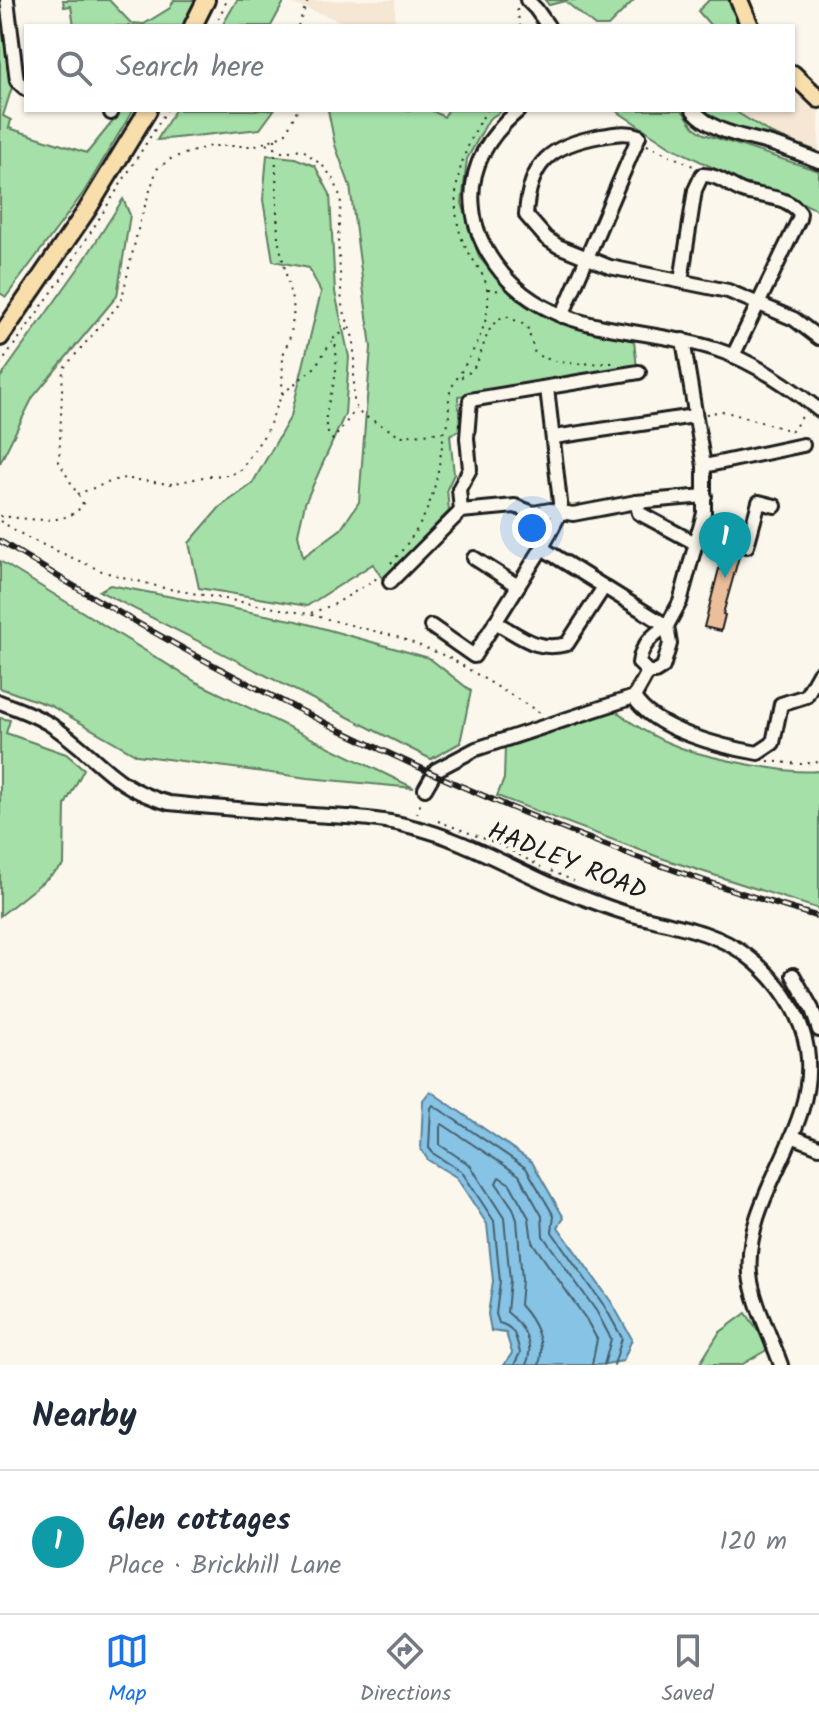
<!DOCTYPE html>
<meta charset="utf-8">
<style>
:root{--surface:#fff;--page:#f2f2f3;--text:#1f2937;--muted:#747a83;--line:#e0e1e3;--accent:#1a73e8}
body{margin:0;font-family:Kalam,sans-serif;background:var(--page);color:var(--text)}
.you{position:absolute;left:532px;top:528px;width:28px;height:28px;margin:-20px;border:6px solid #fff;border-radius:50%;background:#1a73e8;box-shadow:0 0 0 12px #1a73e833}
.badge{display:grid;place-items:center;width:52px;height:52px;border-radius:50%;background:var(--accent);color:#fff;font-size:26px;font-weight:700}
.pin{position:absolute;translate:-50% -66px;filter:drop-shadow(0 2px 4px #0008)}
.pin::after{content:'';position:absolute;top:42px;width:28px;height:24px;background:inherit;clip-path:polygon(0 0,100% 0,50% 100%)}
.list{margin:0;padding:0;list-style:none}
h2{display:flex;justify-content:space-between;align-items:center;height:104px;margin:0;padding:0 32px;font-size:34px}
h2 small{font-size:26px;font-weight:400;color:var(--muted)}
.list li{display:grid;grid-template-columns:52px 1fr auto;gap:24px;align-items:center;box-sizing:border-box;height:144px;padding:0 32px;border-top:2px solid var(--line)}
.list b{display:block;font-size:30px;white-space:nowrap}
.list p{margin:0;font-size:26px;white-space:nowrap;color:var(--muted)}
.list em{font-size:26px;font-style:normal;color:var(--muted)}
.icon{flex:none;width:44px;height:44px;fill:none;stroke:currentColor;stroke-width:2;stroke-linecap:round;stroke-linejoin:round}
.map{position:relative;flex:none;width:819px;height:1365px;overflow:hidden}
.search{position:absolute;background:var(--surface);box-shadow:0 2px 6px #0004;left:24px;right:24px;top:24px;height:88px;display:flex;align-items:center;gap:20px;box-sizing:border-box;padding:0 28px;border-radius:0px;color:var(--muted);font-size:30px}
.sheet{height:248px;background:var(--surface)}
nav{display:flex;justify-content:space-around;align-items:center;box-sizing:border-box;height:112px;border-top:2px solid var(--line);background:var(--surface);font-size:22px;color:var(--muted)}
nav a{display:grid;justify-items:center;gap:4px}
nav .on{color:var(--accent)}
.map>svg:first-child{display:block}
.built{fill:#f6e6d4}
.green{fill:#a4e0a7;stroke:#607e62;stroke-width:2}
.water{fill:#86c3e5;stroke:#5c8095;stroke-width:2}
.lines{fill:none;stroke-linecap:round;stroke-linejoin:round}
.shore{stroke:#465f6c;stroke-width:2}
.building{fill:#ecbf9c;stroke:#1c1c1c;stroke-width:2}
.minor-casing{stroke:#1c1c1c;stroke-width:18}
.major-casing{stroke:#1c1c1c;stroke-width:22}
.path{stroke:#1c1c1c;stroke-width:2;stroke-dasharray:2 6;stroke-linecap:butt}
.minor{stroke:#fbf7ec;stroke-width:12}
.major{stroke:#f8deab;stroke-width:16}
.rail-casing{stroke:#1c1c1c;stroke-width:6}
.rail{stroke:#fbf7ec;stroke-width:3;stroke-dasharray:9;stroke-linecap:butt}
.labels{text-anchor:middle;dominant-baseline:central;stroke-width:7;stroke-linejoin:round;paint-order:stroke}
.street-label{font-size:26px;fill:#1c1c1c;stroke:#fbf7ec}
</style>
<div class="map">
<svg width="819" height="1365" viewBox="0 0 819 1365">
<rect width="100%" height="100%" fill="#fbf7ec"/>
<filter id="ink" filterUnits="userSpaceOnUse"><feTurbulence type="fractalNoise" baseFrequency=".0125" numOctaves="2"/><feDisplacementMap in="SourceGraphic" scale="16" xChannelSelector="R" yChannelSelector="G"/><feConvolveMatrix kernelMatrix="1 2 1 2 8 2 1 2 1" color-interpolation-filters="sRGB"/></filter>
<g filter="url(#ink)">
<g class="built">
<path d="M395,0V26H355L285,1Z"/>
<path d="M793,87L819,110V152L772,134L733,110H793Z"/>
</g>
<g class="green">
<path d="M0,0L13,84L3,116L11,120L9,128L87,153L122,110H133L84,192L6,297L0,293Z"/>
<path d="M63,0H109L131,23L144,24L170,8L174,0H199L186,26H74L71,6L64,7Z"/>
<path d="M237,0H285L271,26H222Z"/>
<path d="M545,0H634L608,26H595L565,1L549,5Z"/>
<path d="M709,0H731L735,7L737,26H711L698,11Z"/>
<path d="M175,110H274L260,129L157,140Z"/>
<path d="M328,110H431L444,117L448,110H503L489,119L467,159L462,203L479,257L516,299L555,322L634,341L637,368L458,396L460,430L450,435L454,474L447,489L449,511L383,580L373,564L307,606L199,588L189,543L220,507L252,484L291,416L321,292L309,268L273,261L263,200L267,155L295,158L315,166L330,194L335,292L349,357L345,414L305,503L298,534L303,557L341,529L359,502L371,347L350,186L335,145Z"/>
<path d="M615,110H682L694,127L704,134L819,171V211L786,195L744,183L671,147Z"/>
<path d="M700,110H733L772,134L817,151L727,127Z"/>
<path d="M123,199L130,215L117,296L33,397L0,463V378L83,262Z"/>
<path d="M0,561L196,682L414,788L308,778L137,755L51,706L0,688Z"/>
<path d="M110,585L297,621L429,658L471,691L460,743L431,759L99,591Z"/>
<path d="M615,710C658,746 698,755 751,765C775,769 795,773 819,771V909L661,858L497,796L504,779L505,745Z"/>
<path d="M0,718L10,720L6,733L66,754L84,769L65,805L64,865L0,916Z"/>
<path d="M746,1313L770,1348L741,1365H699L719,1333Z"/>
</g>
<path class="water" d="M430,1091L532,1162L564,1218L558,1227L612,1303L632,1339L623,1361L600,1365H504L512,1353L506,1333L491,1331L488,1314L493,1281L487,1224L456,1177L428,1160L421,1149L423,1100Z"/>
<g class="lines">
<g class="shore">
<path d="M514,1365L520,1353C516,1337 515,1327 499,1323L496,1314L500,1281L494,1221L462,1172L434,1154L429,1148L431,1108L433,1105L526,1168L554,1216L552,1232L605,1307L622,1338L614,1365"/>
<path d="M526,1365C536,1344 522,1324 507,1312L510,1280L504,1218L470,1165L440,1145V1127L442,1124L519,1175L542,1216L543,1236L597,1312L611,1339L604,1365"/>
<path d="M539,1365C546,1343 534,1320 520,1305L522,1280L517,1220L513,1208L496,1183L499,1177L510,1184L529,1218L532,1242L586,1319L597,1339L592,1365"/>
</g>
</g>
<path class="building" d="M724,549L740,553L723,614L725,615L721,631L704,627Z"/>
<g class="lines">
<defs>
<g id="minor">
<path d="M7,0L17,81L26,89"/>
<path d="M527,0L536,9L548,26"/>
<path d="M519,110C489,135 468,168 473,209C475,230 483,247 495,264C548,339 638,324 715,349C753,361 788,385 819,410"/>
<path d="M693,110C715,135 748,136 778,146C792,150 805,156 819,161"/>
<path d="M111,113L112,110"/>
<path d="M681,281L695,190L702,175C718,174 730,187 745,192C764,197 787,196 800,213L799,219L733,356"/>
<path d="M562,316L639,136C626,131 615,134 601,136C551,145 529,162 526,215L546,238L558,246L610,267L728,291L794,319L819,338"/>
<path d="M547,388L561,511"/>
<path d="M554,437L694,416"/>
<path d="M704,466L803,445"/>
<path d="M636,502L639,513L697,544"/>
<path d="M461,511L459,489L470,469L467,438L470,400L639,372"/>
<path d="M698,533L747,546L759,502L775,506"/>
<path d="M542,548L667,626"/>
<path d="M474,558L518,586"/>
<path d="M390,582L461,511L515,506L533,513L550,510L573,514L636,502L705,496"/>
<path d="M495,622C522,637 536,652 567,644L604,587"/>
<path d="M431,626L474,656L542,548L561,511"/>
<path d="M667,626C653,634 641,646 639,663L648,672H655L663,667L670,644L667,626L680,602L704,513V466L683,340"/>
<path d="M634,697C653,730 723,747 758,753L773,743L781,704L806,696L819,673"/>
<path d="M0,702C17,709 36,715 51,725C98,755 110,787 169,803C217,808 265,811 313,815C345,817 378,818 409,826C465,839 512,869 565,891C587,899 610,909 633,915C671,925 715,931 746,955C776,977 801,1012 807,1049C819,1132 743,1193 750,1274C752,1300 772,1339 781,1365"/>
<path d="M425,789L436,770L476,749L634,697L648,672"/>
<path d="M793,975L812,1009L819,1030"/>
<path d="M794,1137L819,1147"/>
</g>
<g id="major">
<path d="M739,0L750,26"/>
<path d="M193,26L206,0"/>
<path d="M793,74L819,99"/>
<path d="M0,337L87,210L148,110"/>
</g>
</defs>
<use href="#minor" class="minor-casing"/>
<use href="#major" class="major-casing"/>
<g class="path">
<path d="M517,9L520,26"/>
<path d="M215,26L227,0"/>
<path d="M298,26L308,0"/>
<path d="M275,139L278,239L294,309L291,334L283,355L282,393"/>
<path d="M267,144L282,152L302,149L325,168L335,182L341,199L338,239L342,305L354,341V404L361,414L401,436L443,432"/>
<path d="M647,145L693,166"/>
<path d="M488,289L501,291"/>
<path d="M348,329L334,338C337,350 337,365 335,377C332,397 317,424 333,440L356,409"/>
<path d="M0,365L62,278L167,110"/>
<path d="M461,377C488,368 478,324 506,316L527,326L535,354C562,367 588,363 617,363"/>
<path d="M706,414L723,411L792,431L804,414"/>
<path d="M77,494L121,478L171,484L208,476L229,475L240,471L267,431L282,394L314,368L334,338"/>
<path d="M0,516C25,518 68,528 83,504L59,462L63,369L121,302L140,221L157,169L172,158L210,146H253L269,141L286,133L297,110"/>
<path d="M0,521L28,538L104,572L164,588L308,614L401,638L450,658L542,714"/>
<path d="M391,563C432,518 436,489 444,432C454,418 444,400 453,385C469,358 494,322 487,288C484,271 468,256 462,239C446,193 463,149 487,110"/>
<path d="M311,613L335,604L379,577"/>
<path d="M768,761L801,764L819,762"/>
<path d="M417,814L421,802"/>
<path d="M438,821L501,845L541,867"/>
<path d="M551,871L574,881"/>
</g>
<use href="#minor" class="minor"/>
<use href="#major" class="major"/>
<defs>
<path id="rail" d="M0,541C256,701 529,832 819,917"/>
</defs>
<use href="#rail" class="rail-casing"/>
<use href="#rail" class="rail"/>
</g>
</g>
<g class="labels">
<g class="street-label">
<text transform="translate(567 862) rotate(22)">HADLEY ROAD</text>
</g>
</g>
</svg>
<div class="you"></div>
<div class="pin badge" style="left:725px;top:578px;background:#0f9aa8">1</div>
<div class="search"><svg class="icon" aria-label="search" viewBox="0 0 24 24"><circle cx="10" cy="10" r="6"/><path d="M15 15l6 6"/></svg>Search here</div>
</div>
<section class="sheet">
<h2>Nearby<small></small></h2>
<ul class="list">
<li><span class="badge" style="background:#0f9aa8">1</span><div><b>Glen cottages</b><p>Place · Brickhill Lane</p></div><em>120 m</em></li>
</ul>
</section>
<nav>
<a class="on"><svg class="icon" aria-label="map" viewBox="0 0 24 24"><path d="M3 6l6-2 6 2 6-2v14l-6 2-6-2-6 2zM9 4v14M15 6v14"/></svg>Map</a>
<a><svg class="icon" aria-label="directions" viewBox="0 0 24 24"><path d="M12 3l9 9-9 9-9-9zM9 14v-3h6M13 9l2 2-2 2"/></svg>Directions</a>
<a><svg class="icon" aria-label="saved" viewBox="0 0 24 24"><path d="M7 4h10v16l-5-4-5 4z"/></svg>Saved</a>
</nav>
